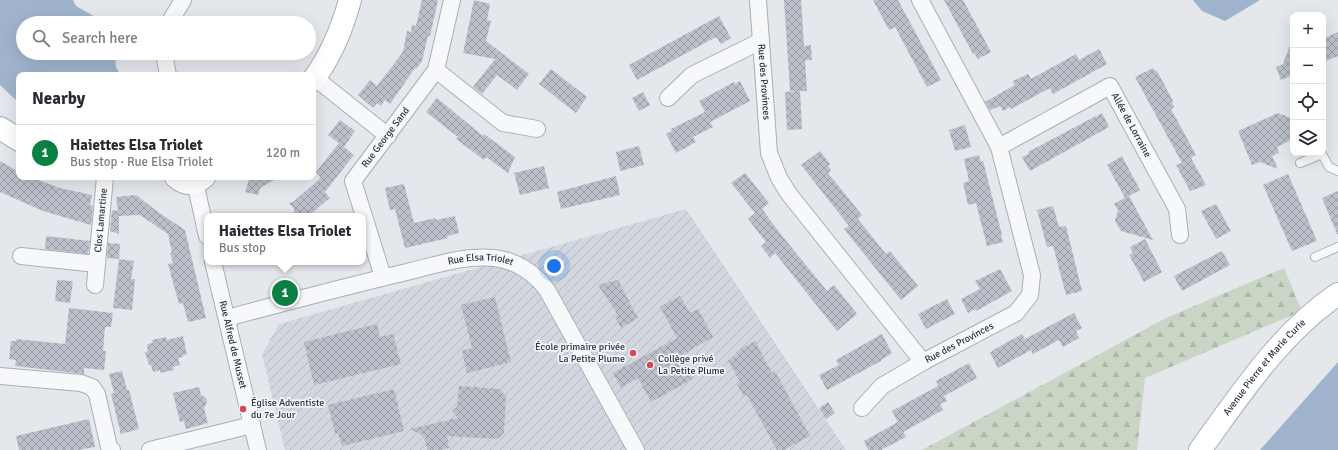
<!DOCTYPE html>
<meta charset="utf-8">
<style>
:root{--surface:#fff;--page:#f7f7f7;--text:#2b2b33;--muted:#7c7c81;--line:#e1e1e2;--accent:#0b8043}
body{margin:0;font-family:Signika,sans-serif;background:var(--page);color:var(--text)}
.controls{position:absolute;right:12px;top:12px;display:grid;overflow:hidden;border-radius:8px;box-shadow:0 4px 16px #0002}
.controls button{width:36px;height:36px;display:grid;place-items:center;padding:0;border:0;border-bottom:1px solid var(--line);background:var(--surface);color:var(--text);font:20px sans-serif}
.you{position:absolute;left:554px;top:266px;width:14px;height:14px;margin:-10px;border:3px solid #fff;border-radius:50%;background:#1a73e8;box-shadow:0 0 0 6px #1a73e833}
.badge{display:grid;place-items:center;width:26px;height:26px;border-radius:50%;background:var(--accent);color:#fff;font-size:13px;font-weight:700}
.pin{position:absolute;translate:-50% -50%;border:2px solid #fff;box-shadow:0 1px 4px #0006}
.popup{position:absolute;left:204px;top:213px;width:162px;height:52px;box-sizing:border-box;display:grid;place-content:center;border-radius:8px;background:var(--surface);filter:drop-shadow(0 1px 3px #0005);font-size:13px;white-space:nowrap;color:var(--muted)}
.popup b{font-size:15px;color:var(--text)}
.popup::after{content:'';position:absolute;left:50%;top:100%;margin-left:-8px;border:8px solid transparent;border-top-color:var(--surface)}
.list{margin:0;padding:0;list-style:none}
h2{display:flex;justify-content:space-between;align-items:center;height:52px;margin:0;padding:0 16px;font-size:17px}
h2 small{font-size:13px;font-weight:400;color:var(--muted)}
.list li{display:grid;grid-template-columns:26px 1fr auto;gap:12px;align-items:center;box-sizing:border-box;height:56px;padding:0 16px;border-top:1px solid var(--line)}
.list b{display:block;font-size:15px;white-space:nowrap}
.list p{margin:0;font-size:13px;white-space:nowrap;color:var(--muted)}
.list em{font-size:13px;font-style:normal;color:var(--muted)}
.icon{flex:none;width:22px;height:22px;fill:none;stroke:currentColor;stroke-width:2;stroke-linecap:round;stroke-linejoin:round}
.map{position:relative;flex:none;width:1338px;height:450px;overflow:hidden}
.search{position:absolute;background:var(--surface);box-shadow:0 4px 16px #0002;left:16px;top:16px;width:300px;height:44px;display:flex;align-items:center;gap:10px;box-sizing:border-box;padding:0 14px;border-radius:22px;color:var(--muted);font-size:15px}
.panel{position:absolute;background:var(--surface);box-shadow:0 4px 16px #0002;left:16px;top:72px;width:300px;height:108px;border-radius:8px}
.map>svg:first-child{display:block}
.industrial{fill:url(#industrial-furrows)}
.forest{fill:url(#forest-firs)}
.water{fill:#9fb4cc}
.building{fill:url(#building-cross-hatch)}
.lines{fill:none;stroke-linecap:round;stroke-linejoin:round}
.lane-casing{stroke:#a9aeb7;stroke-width:10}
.street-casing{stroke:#a9aeb7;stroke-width:18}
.secondary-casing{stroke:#a9aeb7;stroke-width:24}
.lane{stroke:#f7f8fa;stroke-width:8}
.street{stroke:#f7f8fa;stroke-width:16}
.secondary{stroke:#fff;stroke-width:22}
.poi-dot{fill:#d1495b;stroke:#f4f6f9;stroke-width:1.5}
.labels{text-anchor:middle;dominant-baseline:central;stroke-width:3.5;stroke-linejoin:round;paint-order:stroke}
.street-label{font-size:10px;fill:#2b3445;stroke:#f4f6f9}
.poi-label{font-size:10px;fill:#2b3445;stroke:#f4f6f9;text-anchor:start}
</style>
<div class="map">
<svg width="1338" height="450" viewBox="0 0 1338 450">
<defs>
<pattern id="industrial-furrows" width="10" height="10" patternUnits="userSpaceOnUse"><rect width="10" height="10" fill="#d2d6de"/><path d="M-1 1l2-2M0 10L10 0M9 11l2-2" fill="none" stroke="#b4b8c0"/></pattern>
<pattern id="forest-firs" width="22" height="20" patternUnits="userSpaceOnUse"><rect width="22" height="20" fill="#c9d6c5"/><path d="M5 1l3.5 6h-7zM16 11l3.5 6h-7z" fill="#adb8ab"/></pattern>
<pattern id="building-cross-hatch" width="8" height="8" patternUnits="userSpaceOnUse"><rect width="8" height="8" fill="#bbc0ca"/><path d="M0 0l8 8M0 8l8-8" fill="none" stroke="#989da6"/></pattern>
</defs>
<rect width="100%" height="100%" fill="#e4e7ec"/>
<path class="industrial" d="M686,209L846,450H285L262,354L279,324Z"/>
<path class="forest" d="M1284,268L1302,311L1145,378L1137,450H922L1166,318Z"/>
<g class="water">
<path d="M0,0H73L76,6L106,23H23V53H115L116,67L120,75H19V103L18,102L0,85Z"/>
<path d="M1193,0H1260L1225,21L1202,11Z"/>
<path d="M1338,362V450H1260Z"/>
</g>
<g class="building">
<path d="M422,0H438L430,36H428L422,61L416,69L415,68L390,104L385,100L381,106L377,103L373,108L358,95L370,80L377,86L403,52L407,31L411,32L412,25L416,26Z"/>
<path d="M474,0L490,4L487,20L491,21L486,41L529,74L517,90L497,75L482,94L473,87L495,59L463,53Z"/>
<path d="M784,0H801L804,46L811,45L812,60H805L807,91H790Z"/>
<path d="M873,0H898L941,80L927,87L895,27L889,30Z"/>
<path d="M944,0H963L991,52L978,59L974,53L973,54Z"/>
<path d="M719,16L731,38L721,44L716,37L637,80L629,65Z"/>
<path d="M1338,32V56L1323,62V39Z"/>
<path d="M1292,40L1293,41V75L1281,80L1276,67L1283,64Z"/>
<path d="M1099,49L1107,64L1053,94L1050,88L1011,109L1010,107L1003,111L1000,106L990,110L985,102L1015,85L1013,81L1028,74L1031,79L1076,54L1079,60Z"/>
<path d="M1153,68L1155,71H1157L1173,101L1172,103L1174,107L1171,109L1196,155L1189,159L1191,158L1206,185L1190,191L1176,165L1182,163L1135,77Z"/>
<path d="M551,69L587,97L576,113L539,84Z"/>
<path d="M740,81L750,101L710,122L713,127L693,137L696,142L676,153L666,134L672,131L671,129L705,112L699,101L734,82L735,84Z"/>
<path d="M800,91L802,129L787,130L785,92Z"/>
<path d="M643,92L650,105L639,111L632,98Z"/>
<path d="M437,98L483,136L484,134L515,157L508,173L486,157L484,160L456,139L458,137L426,112Z"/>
<path d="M1102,113L1109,127L1030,171L1022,157L1029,154L1028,152L1096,116V117Z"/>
<path d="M1278,113L1293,119V139L1277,147L1279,153L1272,156L1278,169L1260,162L1252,165L1238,131Z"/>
<path d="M340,120L355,131L344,147L354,155L325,192L330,198L308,216H294V209L289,203L293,202L321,178L316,172L339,143L328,135Z"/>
<path d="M965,125L971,147L955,151L949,130Z"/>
<path d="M639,146L644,165L620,171L616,152Z"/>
<path d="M820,151L830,164L828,166L831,170L828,173L862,215L858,219L886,254L890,251L918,286L901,300L844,229L849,226L801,165Z"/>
<path d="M979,155L981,162L983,161L1002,235L1001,236L1003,242L987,246L976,203L968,205L963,183L969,181L964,159Z"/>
<path d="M1122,156L1140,190L1129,196L1153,240L1121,231L1115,221L1118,210L1114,204L1125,198L1107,165Z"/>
<path d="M0,161L19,172V177H30L60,188L92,195L90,205L93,206L91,225L43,211L0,192Z"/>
<path d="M544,166L549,188L520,195L514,173Z"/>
<path d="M745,173L769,203L762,209L779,232L827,291L834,285L857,314L837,331L775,253L770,258L761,246L766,242L748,219L755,213L731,183Z"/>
<path d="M1288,174L1317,241L1292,251L1263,185Z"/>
<path d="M616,176L620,195L561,209L557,192Z"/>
<path d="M250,177H280L260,188L258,195L245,192Z"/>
<path d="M404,184L414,223L435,218L436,220L455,216L459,233L447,236L448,238L405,248L395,209L390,210L385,188Z"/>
<path d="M1338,191V236L1322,198Z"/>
<path d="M136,195L158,212L185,230L206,318L188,322L183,303L179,304L168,264L173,263L170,253H172L168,234L140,215L119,216V234L110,231L112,210L118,211L116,197Z"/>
<path d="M1216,204L1231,231L1216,239L1201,211Z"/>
<path d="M1053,206L1059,227L1066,226L1082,291L1066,295L1053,246L1047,247L1037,210Z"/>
<path d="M46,236L90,241L88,254L45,249Z"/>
<path d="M1145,239L1162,272L1144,282L1129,255L1133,253L1130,247Z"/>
<path d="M108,243L120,244L119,259L134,261L131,279H135L132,310L113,308L119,259L107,258Z"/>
<path d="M1222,251L1230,265L1182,291L1174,276Z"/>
<path d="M1000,269L1012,291L976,311L975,309L968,313L961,299L980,289L975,281Z"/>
<path d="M57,280L73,281L70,303L55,301Z"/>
<path d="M618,280L638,318L621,328L615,317L618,315L598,285Z"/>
<path d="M680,296L690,313L698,309L713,337L680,356L693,379L651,402L638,378L621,388L613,373L677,338L660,307Z"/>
<path d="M495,297L511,362L467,373L462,351L472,348L461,305Z"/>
<path d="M947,299L955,314L926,329L918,314Z"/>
<path d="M69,308L113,313L111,327H105L103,351H106L104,370L84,368V374L15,366L16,360L9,359L11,341H16V339L65,344Z"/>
<path d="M1074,313L1082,328L1076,331L1079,338L1063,347L1059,340L1033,354L1031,350L998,368L990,353L995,349L1022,334L1025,339Z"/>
<path d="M377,324L380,337L393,334L401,364L314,385L304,342Z"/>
<path d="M882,334L892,353L881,360V361L827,390L819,375L839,365L836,360Z"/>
<path d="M183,336L187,354L183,355V357L178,358L180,365L173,367L174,370L160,373V370L153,372L151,365H149L145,352L148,351L147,344L153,343L152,340L166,337L167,340Z"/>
<path d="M755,341L772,373L775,371L810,436L784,450H777L747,395L744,397L737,384L740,382L728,360L738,355L736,352Z"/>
<path d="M969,363L977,378L944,396L947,401L940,404L943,410L903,432L892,411L938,386L936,381Z"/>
<path d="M122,371L127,390H129L139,429L121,434L111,394L114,393L109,374Z"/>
<path d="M459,386L500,389L506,396L504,433L497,439L447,436L449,448L440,450H427L424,436L410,429L458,418L452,411L457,407Z"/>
<path d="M199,387L201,395L206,398L207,403L204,408L208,423L186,429L184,421L180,422L173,393Z"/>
<path d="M394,389L404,431L342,446L338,433H335L328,405Z"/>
<path d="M828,402L835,413L826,419L819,408Z"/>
<path d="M89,419L95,447L79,450H19L16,436Z"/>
<path d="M898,422L906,437L881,450H868L864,441Z"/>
</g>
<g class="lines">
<defs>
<g id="lane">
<path d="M1300,163L1322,154L1329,167L1338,171"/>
<path d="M1315,257L1338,247"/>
</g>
<g id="street">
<path id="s1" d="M758,0L769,153L779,178L789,194L923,362L1016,313L1030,295L1032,275L999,147L920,0"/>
<path d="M169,23L183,0"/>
<path d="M164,53L168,75"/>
<path d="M436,70L503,123L537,129"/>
<path d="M315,78L388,136"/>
<path d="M668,98L692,75L761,41"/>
<path id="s2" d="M999,147L1110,86L1177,209L1180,235"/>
<path d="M195,182L207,236"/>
<path d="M21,256L97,264"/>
<path id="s3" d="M213,262L258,450"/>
<path id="s4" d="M383,277L353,181L436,70L452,0"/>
<path id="s5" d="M95,285L105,177"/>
<path id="s6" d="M227,318C287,302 347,286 407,272C436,265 465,255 494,258C515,260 535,273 547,290L636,450"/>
<path d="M0,376L81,383L92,387L97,394L109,447L112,450"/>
<path d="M862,408L882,386L923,362"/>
<path d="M150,450L252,425"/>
</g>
<g id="secondary">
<path d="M313,80C331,56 342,29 350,0"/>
<path d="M0,128L19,140"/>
<path d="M176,177C185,185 195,185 204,177"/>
<path id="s7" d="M1200,450C1241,394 1280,333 1338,294"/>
</g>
</defs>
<use href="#lane" class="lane-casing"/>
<use href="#street" class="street-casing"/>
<use href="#secondary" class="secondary-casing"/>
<use href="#lane" class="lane"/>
<use href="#street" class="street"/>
<use href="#secondary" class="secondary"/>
</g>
<g class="poi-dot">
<circle cx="633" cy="353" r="4"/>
<circle cx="650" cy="365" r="4"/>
<circle cx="243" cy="409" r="4"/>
</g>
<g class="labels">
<g class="street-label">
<text stroke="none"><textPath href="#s1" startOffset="82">Rue des Provinces</textPath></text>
<text stroke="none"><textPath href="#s2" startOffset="171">Allée de Lorraine</textPath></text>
<text stroke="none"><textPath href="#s4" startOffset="155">Rue George Sand</textPath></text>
<text stroke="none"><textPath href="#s5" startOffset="65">Clos Lamartine</textPath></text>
<text stroke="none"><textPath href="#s6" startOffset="261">Rue Elsa Triolet</textPath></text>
<text stroke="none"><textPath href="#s1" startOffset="455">Rue des Provinces</textPath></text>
<text stroke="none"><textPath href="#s3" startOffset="85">Rue Alfred de Musset</textPath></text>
<text stroke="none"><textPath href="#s7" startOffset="105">Avenue Pierre et Marie Curie</textPath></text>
</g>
<g class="poi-label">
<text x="625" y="347" text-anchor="end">École primaire privée<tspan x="625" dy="12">La Petite Plume</tspan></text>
<text x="658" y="359">Collège privé<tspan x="658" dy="12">La Petite Plume</tspan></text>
<text x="251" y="403">Église Adventiste<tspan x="251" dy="12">du 7e Jour</tspan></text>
</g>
</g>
</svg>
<div class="controls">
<button>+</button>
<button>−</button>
<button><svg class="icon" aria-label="locate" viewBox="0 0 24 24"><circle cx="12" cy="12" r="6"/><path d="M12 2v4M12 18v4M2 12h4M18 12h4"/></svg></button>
<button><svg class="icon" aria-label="layers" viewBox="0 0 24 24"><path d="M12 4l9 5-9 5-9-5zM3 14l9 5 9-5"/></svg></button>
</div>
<div class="you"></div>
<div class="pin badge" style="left:285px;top:293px">1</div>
<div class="popup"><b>Haiettes Elsa Triolet</b>Bus stop</div>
<div class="search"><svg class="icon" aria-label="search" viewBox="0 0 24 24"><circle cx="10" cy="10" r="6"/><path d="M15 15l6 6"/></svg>Search here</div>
<section class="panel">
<h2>Nearby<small></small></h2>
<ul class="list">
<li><span class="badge">1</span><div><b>Haiettes Elsa Triolet</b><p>Bus stop · Rue Elsa Triolet</p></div><em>120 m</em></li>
</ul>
</section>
</div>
